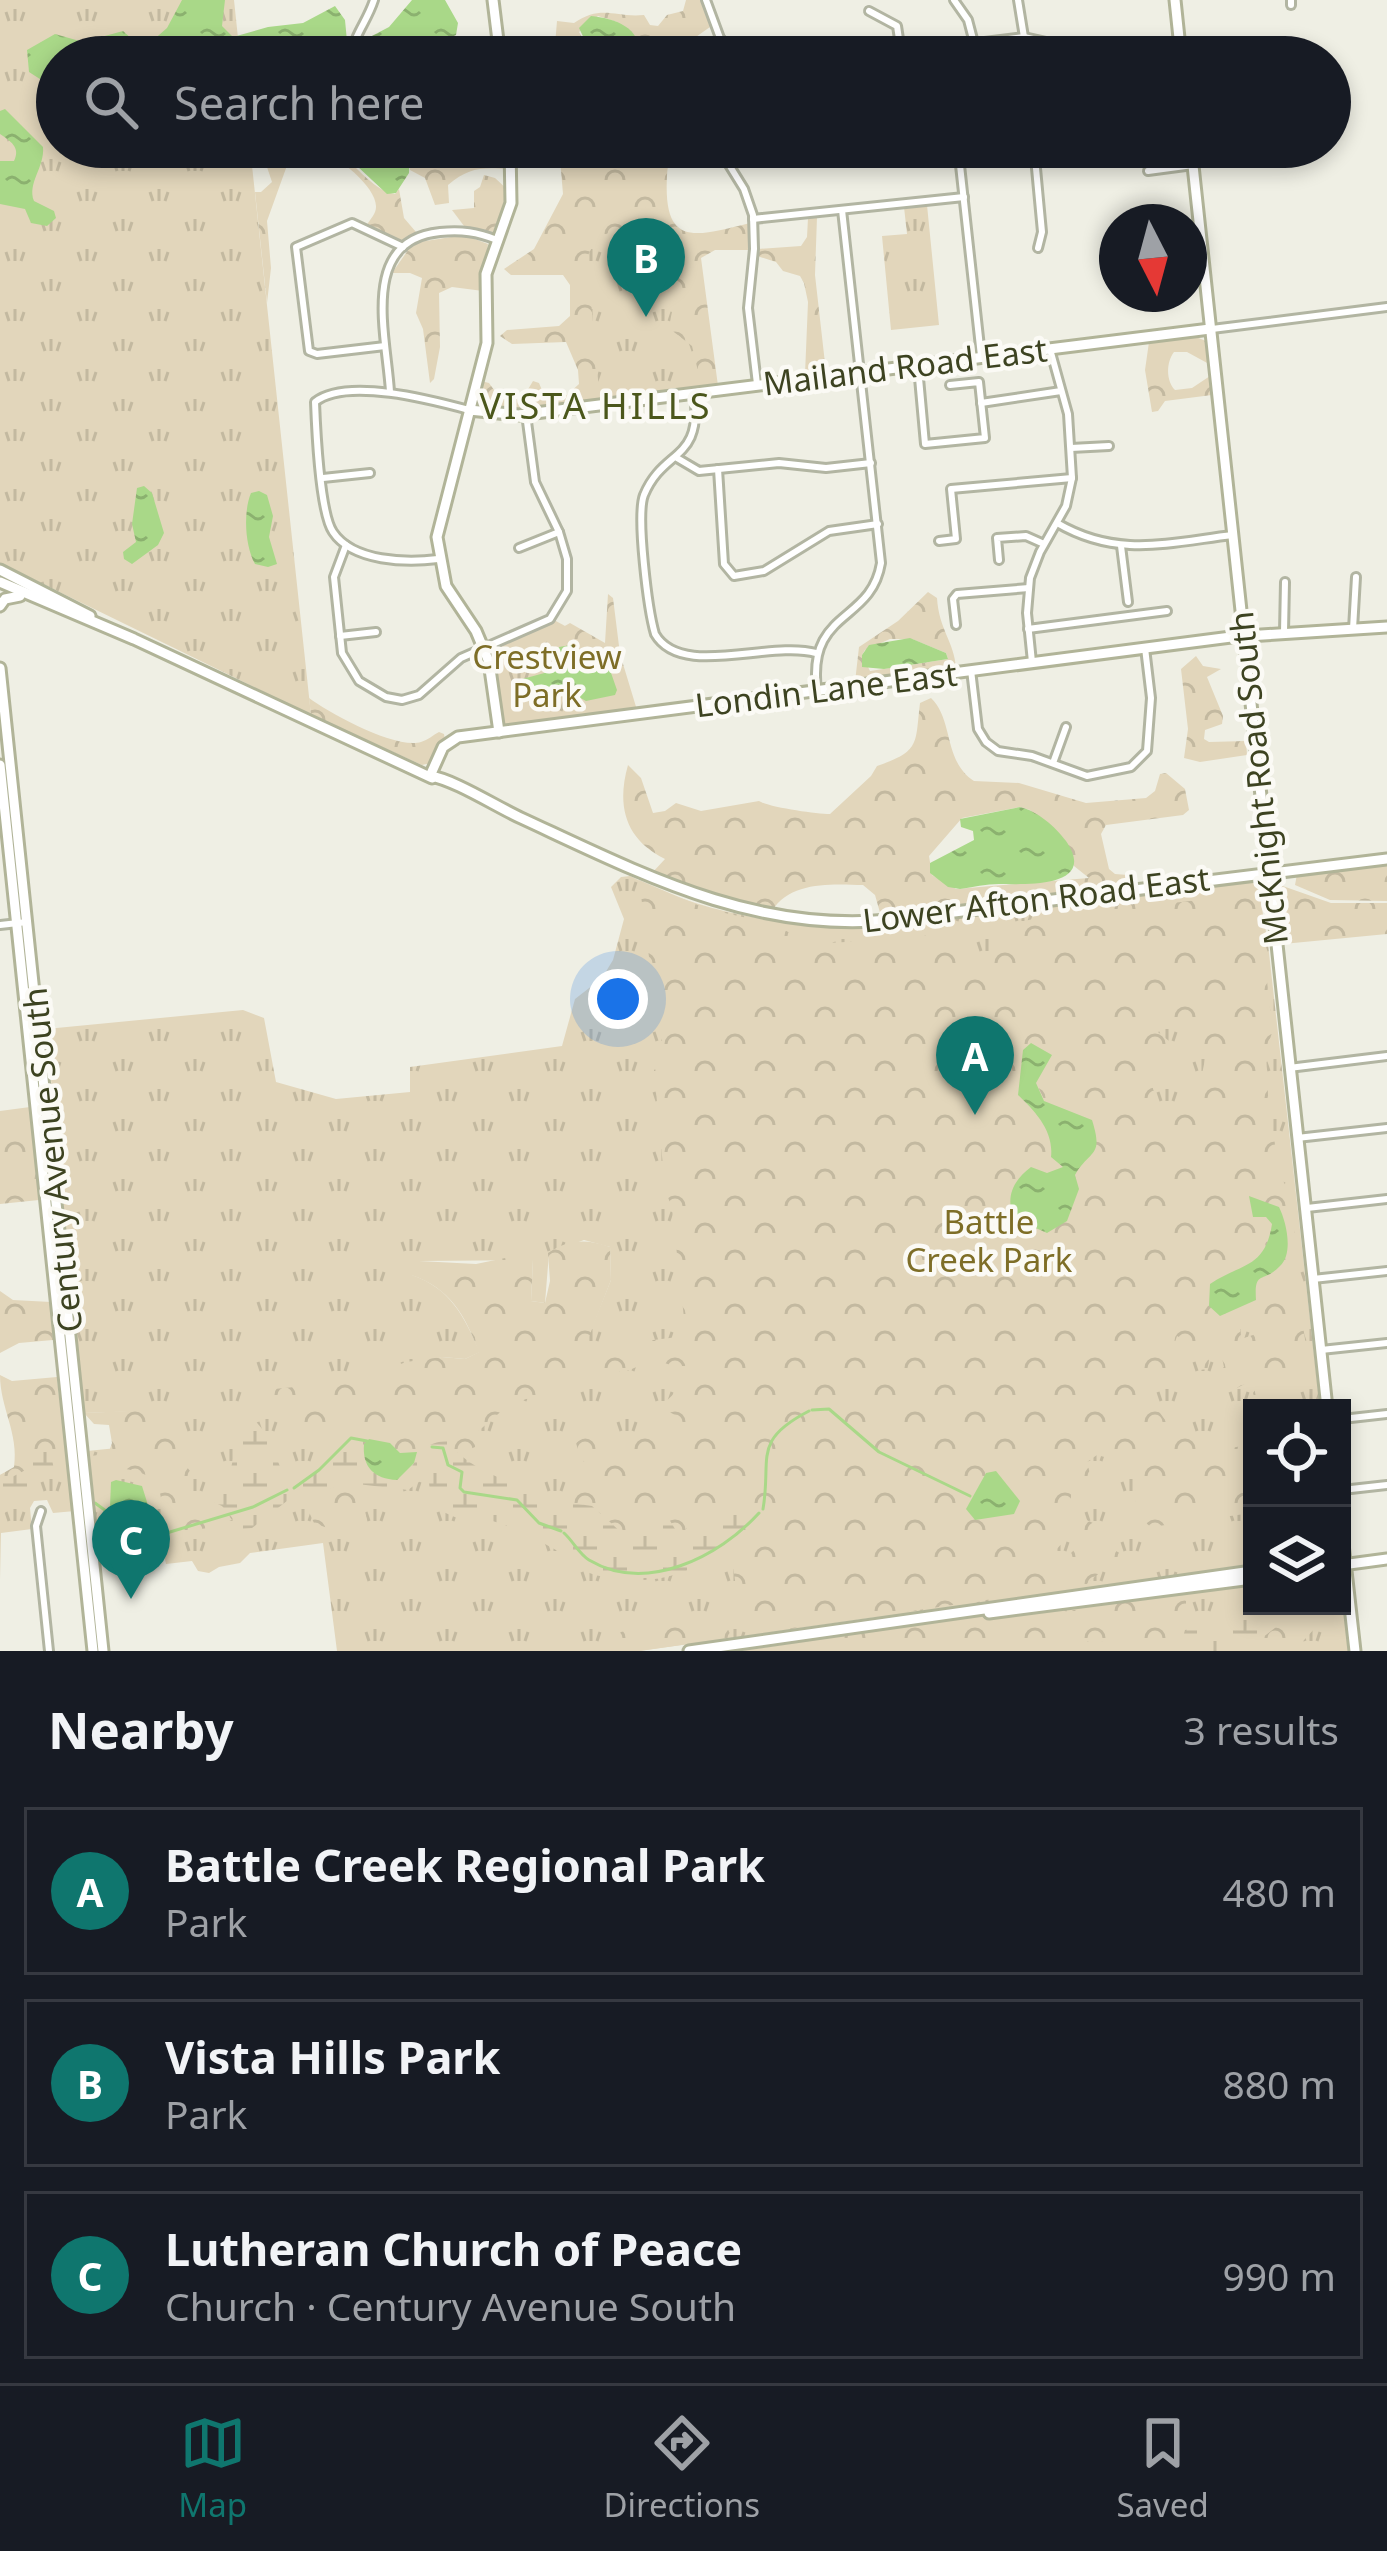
<!DOCTYPE html>
<meta charset="utf-8">
<style>
:root{--surface:#171b24;--page:#20242c;--text:#f1f3f6;--muted:#9ea1a6;--line:#363941;--accent:#0f766e}
body{margin:0;font-family:"Noto Sans",sans-serif;background:var(--page);color:var(--text)}
.controls{position:absolute;right:36px;bottom:36px;display:grid;overflow:hidden;border-radius:0px;box-shadow:0 6px 18px #0003}
.controls button{width:108px;height:108px;display:grid;place-items:center;padding:0;border:0;border-bottom:3px solid var(--line);background:var(--surface);color:var(--text);font:60px sans-serif}
.compass{position:absolute;left:1099px;top:204px;width:108px;height:108px;border-radius:50%;background:var(--surface);box-shadow:0 6px 18px #0003;rotate:174deg}
.you{position:absolute;left:618px;top:999px;width:42px;height:42px;margin:-30px;border:9px solid #fff;border-radius:50%;background:#1a73e8;box-shadow:0 0 0 18px #1a73e833}
.badge{display:grid;place-items:center;width:78px;height:78px;border-radius:50%;background:var(--accent);color:#fff;font-size:39px;font-weight:700}
.pin{position:absolute;translate:-50% -99px;filter:drop-shadow(0 3px 6px #0008)}
.pin::after{content:'';position:absolute;top:63px;width:42px;height:36px;background:inherit;clip-path:polygon(0 0,100% 0,50% 100%)}
.list{margin:0;padding:0;list-style:none}
h2{display:flex;justify-content:space-between;align-items:center;height:156px;margin:0;padding:0 48px;font-size:51px}
h2 small{font-size:39px;font-weight:400;color:var(--muted)}
.list li{display:grid;grid-template-columns:78px 1fr auto;gap:36px;align-items:center;box-sizing:border-box;height:168px;margin:0 24px 24px;padding:0 24px;border:3px solid var(--line);border-radius:0px}
.list b{display:block;font-size:45px;white-space:nowrap}
.list p{margin:0;font-size:39px;white-space:nowrap;color:var(--muted)}
.list em{font-size:39px;font-style:normal;color:var(--muted)}
.icon{flex:none;width:66px;height:66px;fill:none;stroke:currentColor;stroke-width:2;stroke-linecap:round;stroke-linejoin:round}
.map{position:relative;flex:none;width:1387px;height:1651px;overflow:hidden}
.search{position:absolute;background:var(--surface);box-shadow:0 6px 18px #0003;left:36px;right:36px;top:36px;height:132px;display:flex;align-items:center;gap:30px;box-sizing:border-box;padding:0 42px;border-radius:66px;color:var(--muted);font-size:45px}
.sheet{height:732px;background:var(--surface)}
nav{display:flex;justify-content:space-around;align-items:center;box-sizing:border-box;height:168px;border-top:3px solid var(--line);background:var(--surface);font-size:33px;color:var(--muted)}
nav a{display:grid;justify-items:center;gap:6px}
nav .on{color:var(--accent)}
.map>svg:first-child{display:block}
.grass{fill:url(#grass-tufts);fill-rule:evenodd}
.forest{fill:url(#forest-crowns);fill-rule:evenodd}
.wetland{fill:url(#wetland-marsh)}
.water{fill:url(#water-ripples)}
.lines{fill:none;stroke-linecap:round;stroke-linejoin:round}
.stream{stroke:#a9d888;stroke-width:3}
.street-casing{stroke:#b2b5a2;stroke-width:12}
.secondary-casing{stroke:#b1b498;stroke-width:15}
.street{stroke:#fff;stroke-width:6}
.secondary{stroke:#fff;stroke-width:9}
.labels{text-anchor:middle;dominant-baseline:central;stroke-width:9;stroke-linejoin:round;paint-order:stroke}
.street-label{font-size:33px;fill:#3d4321;stroke:#fbfaf5}
.park-label{font-size:33px;fill:#7e6e27;stroke:#fbfaf5}
.neighbourhood-label{font-size:36px;letter-spacing:3px;fill:#4b571b;stroke:#fbfaf5}
</style>
<div class="map">
<svg width="1387" height="1651" viewBox="0 0 1387 1651">
<defs>
<pattern id="grass-tufts" width="24" height="20" patternUnits="userSpaceOnUse" patternTransform="scale(3)"><rect width="24" height="20" fill="#e2d6bb"/><path d="M3 7l-1-3M5 7V3M7 7l1-3M15 17l-1-3M17 17v-4M19 17l1-3" fill="none" stroke="#c3b9a0"/></pattern>
<pattern id="forest-crowns" width="20" height="18" patternUnits="userSpaceOnUse" patternTransform="scale(3)"><rect width="20" height="18" fill="#e2d6bb"/><path d="M2 6a3 3 0 1 1 6 0M12 15a3 3 0 1 1 6 0" fill="none" stroke="#c3b9a0"/></pattern>
<pattern id="wetland-marsh" width="20" height="14" patternUnits="userSpaceOnUse" patternTransform="scale(3)"><rect width="20" height="14" fill="#e2d6bb"/><path d="M1 5h8M5 5V1M11 12h8M15 12V8" fill="none" stroke="#c3b9a0"/></pattern>
<pattern id="water-ripples" width="26" height="14" patternUnits="userSpaceOnUse" patternTransform="scale(3)"><rect width="26" height="14" fill="#a9d888"/><path d="M2 4q2-2 4 0t4 0M15 11q2-2 4 0t4 0" fill="none" stroke="#8bb16f"/></pattern>
</defs>
<rect width="100%" height="100%" fill="#efefe4"/>
<g class="grass">
<path d="M0,0H234L240,57H57V147H250L311,715L0,563Z"/>
<path d="M564,147L670,242L699,249L713,386L595,401Z"/>
<path d="M927,205L939,325L891,330L882,236L907,234L904,207Z"/>
<path d="M554,620L617,654L623,712L506,726L502,720L492,650Z"/>
<path d="M630,876C705,915 790,928 873,926L1257,879L1268,944L1320,1408H1252V1606H1342V1593L1349,1651H738L879,1632L877,1617L640,1651H337L323,1543L250,1553L240,1563L219,1567L209,1573L198,1571L192,1561L166,1564L160,1537L107,1543L100,1555L87,1451L147,1445L144,1411L84,1413L46,1029L243,1010L264,1018L276,1082L336,1099L410,1092V1067L562,1046L575,999L602,978L613,960L624,919L611,887L621,877ZM584,1240L610,1247L611,1280L586,1342L380,1375L442,1357L465,1359L480,1352C463,1315 451,1289 412,1275L420,1261L533,1260L531,1301L545,1303L549,1253Z"/>
<path d="M62,1397L75,1511L53,1513L47,1500L34,1501L30,1508L32,1529L1,1533L0,1580V1475L21,1466L14,1402Z"/>
</g>
<g class="forest">
<path d="M686,0H701L710,27L693,39L686,57H636L640,53L617,22L598,16L579,32L589,49L610,57H554L557,21L574,23C602,4 615,18 644,15L650,25L658,26L667,15L683,11Z"/>
<path d="M250,147C273,147 308,141 330,149C354,159 371,191 395,194L399,189L404,218L416,232L401,241L367,225C370,219 376,214 376,207C377,187 337,156 321,150L307,167L289,160L267,221L271,268L267,303L255,192H261L272,182L264,158L251,161Z"/>
<path d="M410,147H505L508,169C481,167 468,168 448,185L449,203L435,205L425,178L410,170Z"/>
<path d="M559,147H671C671,157 667,166 667,176C663,249 696,236 750,223V250H715L701,258L718,386L702,388L692,346L670,329C669,316 676,305 674,291C668,249 643,215 597,238L587,257L600,401L517,412L477,407L481,381L489,383L497,394L524,396L533,381L539,383L544,395H567L579,384L578,370L566,342L512,344L500,336L507,330L559,326L570,316V285L563,275H511L504,269L534,249L563,194Z"/>
<path d="M484,175L495,178L509,191L493,232L464,226L452,210L474,208V191L480,187Z"/>
<path d="M817,217L815,275L826,372L805,374L808,302L804,283L800,276L783,271L776,262L757,256L758,249L801,246L807,237L808,218Z"/>
<path d="M464,235L488,244L483,291L452,287L439,293L440,347L434,379L430,383L423,329L416,313L422,278L410,273H392L413,243Z"/>
<path d="M1196,337L1206,341L1209,364L1187,352H1174C1166,362 1166,381 1175,390L1192,388L1210,376L1212,395L1165,401L1158,411L1152,412L1145,370L1149,342Z"/>
<path d="M928,592L937,598C939,630 954,641 956,668L855,682L859,647L898,621ZM890,639H912L946,653L948,659L870,671L862,655L865,650Z"/>
<path d="M608,594L613,598L620,654L637,710L617,712L607,699L615,695L610,670C590,658 580,641 556,650L551,667L545,649L549,635L570,623L605,643Z"/>
<path d="M1196,656L1203,666L1221,669L1207,677L1223,716L1222,724L1205,730L1204,739L1209,742L1246,741L1247,755L1200,762L1184,758L1188,729L1181,669Z"/>
<path d="M309,698C329,713 397,750 421,742C428,740 433,735 439,732L444,734L445,740L431,763L422,765L311,715Z"/>
<path d="M931,698C954,720 943,761 974,781L1019,783L1086,803L1146,798L1155,791L1160,774L1166,773L1185,789L1189,810L1183,815L1106,825L1101,834L1109,869L1115,874L1128,875L1130,880L1127,884L881,916L875,895L863,885C832,884 790,881 772,911L710,896L652,873L665,859C626,840 616,807 628,765L641,778L653,813L665,811L676,803L701,811L759,801C768,807 816,814 830,814L871,776L877,766C921,751 915,744 920,703ZM1020,807L1030,810L1064,839L1074,866L1089,878L956,889L932,875L929,856L962,818Z"/>
<path d="M1387,864V901L1330,900L1295,885L1297,874Z"/>
<path d="M639,880L707,909L774,924L797,937L827,943L919,938L950,926L954,928L958,967L991,968L989,924C1032,926 1068,905 1110,900C1126,899 1142,905 1158,904C1189,902 1223,898 1251,886L1257,891L1271,1017L1272,1033L1266,1050L1268,1095L1279,1173L1292,1198L1297,1268L1296,1275L1281,1266C1291,1245 1287,1225 1276,1206L1248,1200L1253,1217H1266L1272,1224C1265,1257 1248,1268 1215,1280L1226,1315L1235,1310L1239,1314L1241,1339L1256,1334L1263,1317L1256,1300L1258,1293L1269,1290L1298,1296L1311,1376L1287,1380L1282,1394L1268,1402L1255,1399L1253,1393L1263,1379L1262,1375L1231,1391L1210,1390L1211,1379L1224,1367L1221,1353L1210,1350L1208,1369L1199,1370L1192,1344L1177,1336L1169,1360L1179,1363V1373L1172,1377L1149,1372L1147,1395L1168,1424L1226,1449L1252,1444V1513L1151,1527C1131,1513 1134,1487 1138,1466L1097,1455L1087,1462L1091,1478L1073,1476C1069,1510 1068,1511 1099,1526V1531C1064,1532 1044,1552 1050,1588L1046,1591L750,1635L742,1628L730,1546L745,1528L693,1514L685,1532L659,1523L641,1532L623,1534L592,1506L571,1503L570,1496L583,1488L592,1489L599,1474L581,1459L576,1443C593,1429 610,1445 628,1449L638,1437L665,1438L666,1426L676,1420L675,1415L660,1407L681,1387H690L688,1366H673L654,1359V1373L639,1366L622,1373L612,1367L572,1379L548,1398L526,1399L505,1408L475,1434V1447L461,1453L434,1442L417,1452L400,1453C384,1437 353,1430 333,1443L307,1422L282,1424L272,1414L247,1403L243,1394L254,1391L356,1381L406,1362L442,1357L465,1359L479,1352C465,1315 450,1288 411,1275L408,1267L419,1261L476,1264L529,1253L533,1260L531,1301L545,1303L550,1281L548,1253C569,1239 587,1239 610,1247L611,1280L587,1342L596,1347L686,1336L672,1209L665,1188L654,1070L660,1066L668,1069L669,1056L659,1034ZM1157,1022L1192,1030L1204,1041L1195,1048L1196,1055L1205,1059C1200,1087 1193,1113 1160,1105L1153,1089V1050H1172L1174,1045L1153,1028ZM1052,1055L1036,1083L1045,1101L1074,1111C1076,1135 1077,1156 1075,1178C1070,1211 1080,1213 1047,1233L1041,1171L1047,1173L1063,1167L1034,1109L1018,1095Z"/>
<path d="M1277,884L1331,903H1387V934L1283,944Z"/>
<path d="M30,1107L39,1200L0,1204V1111Z"/>
<path d="M0,1291L13,1300L51,1302L53,1340L19,1343L0,1353Z"/>
<path d="M0,1375L12,1381L57,1377L64,1447L56,1454L46,1447L38,1448L30,1468L0,1483V1475L14,1467C19,1433 0,1408 0,1375Z"/>
<path d="M171,1409L176,1413L182,1461L190,1471L191,1493L222,1506L232,1520L208,1528L172,1533L166,1528C162,1516 163,1502 159,1490C150,1464 110,1470 90,1464V1456L108,1454L112,1443L109,1425L94,1424L84,1413Z"/>
<path d="M349,1482L359,1484L367,1520L330,1529L314,1523L309,1512L314,1494Z"/>
<path d="M1100,1541L1121,1554C1112,1566 1097,1573 1086,1585H1066V1558L1079,1545Z"/>
<path d="M1179,1594L1186,1601C1186,1619 1187,1635 1179,1651C1159,1651 1147,1649 1130,1644C1109,1639 1091,1646 1070,1636L1068,1611Z"/>
<path d="M1285,1606H1326L1316,1627L1294,1651H1262L1261,1638L1283,1621L1280,1610Z"/>
<path d="M1046,1610L1052,1613L1055,1628L1046,1632L1051,1651H748L857,1632Z"/>
<path d="M711,1614L721,1615L732,1638L638,1651H599L621,1632Z"/>
</g>
<g class="wetland">
<path d="M248,1412L268,1436L288,1487L342,1437H366L369,1439L364,1445L410,1469C422,1452 424,1442 448,1441C472,1477 529,1483 561,1510L571,1503L592,1506L623,1534L641,1532L669,1519L675,1529L685,1531L699,1508L726,1509L746,1516L745,1528C708,1573 652,1590 595,1575C580,1571 570,1558 556,1550C530,1536 500,1519 471,1517L466,1522L432,1507L429,1483L420,1481L408,1490L349,1483L314,1494H296L252,1528L242,1529L222,1506L209,1500L228,1483L242,1415Z"/>
<path d="M38,1448L50,1449L54,1470L0,1517V1483L30,1468Z"/>
<path d="M1280,1610L1284,1621L1262,1638V1651H1179L1185,1630Z"/>
</g>
<g class="water">
<path d="M182,0H225L222,26L233,37L268,27L303,23L335,6L345,20L347,41L318,57H57V90L29,72L27,50L55,34L83,42L123,31L143,49L167,28Z"/>
<path d="M412,0H445L458,23L456,35L441,42L436,57H385L371,50L368,38L389,27Z"/>
<path d="M591,16C614,18 643,28 638,55L610,57L589,49L579,28Z"/>
<path d="M5,109L43,147C45,167 27,183 34,201L54,211L56,218L47,226L31,223L25,209L0,204V161H14C21,147 10,141 0,134V111Z"/>
<path d="M326,147H410L409,173L396,193L387,194L357,166Z"/>
<path d="M144,486L152,493L164,533L158,545L132,564L124,559L123,552L136,542L132,524L137,488Z"/>
<path d="M259,491L267,495L273,516L269,537L277,564L268,567L255,564C245,546 243,512 251,493Z"/>
<path d="M910,638L946,653L948,659L884,669L862,667V655L869,645Z"/>
<path d="M571,645L610,670L617,690L615,695L586,701L560,687L538,700H518L513,688L515,681L548,672L559,647Z"/>
<path d="M1020,807C1037,811 1055,826 1066,841C1099,889 1023,884 999,884C986,884 973,887 960,889L948,887L930,873V863L974,840L973,831L961,827L960,819Z"/>
<path d="M1031,1043L1052,1055L1036,1083L1044,1101L1092,1120C1104,1158 1090,1149 1075,1175L1079,1189L1067,1221L1047,1233L1013,1218C1006,1195 1013,1181 1031,1167L1047,1173L1063,1167L1051,1157C1054,1131 1035,1111 1018,1095L1023,1050Z"/>
<path d="M1249,1196L1279,1207C1286,1221 1294,1253 1280,1266C1263,1284 1254,1269 1256,1300L1220,1316L1209,1306L1210,1284C1241,1263 1265,1269 1272,1224L1266,1217H1253Z"/>
<path d="M369,1439L390,1443L400,1453L417,1452L414,1463L397,1480C374,1479 362,1467 364,1444Z"/>
<path d="M996,1471L1020,1501L1014,1514L975,1520L966,1509L986,1473Z"/>
<path d="M116,1480L142,1486L151,1515L146,1521L121,1524L114,1520L110,1507L111,1482Z"/>
</g>
<g class="lines">
<g class="stream">
<path d="M812,1410L829,1409L879,1452L970,1496"/>
<path d="M432,1447L443,1448L448,1465L462,1472L460,1488L464,1492L517,1500L539,1523L561,1531"/>
<path d="M294,1488L319,1470L351,1438L367,1441"/>
<path d="M95,1503L113,1516"/>
<path d="M763,1509C772,1458 751,1441 809,1411"/>
<path d="M120,1522L140,1537L160,1535L253,1507L287,1490"/>
<path d="M564,1533C573,1541 579,1554 589,1560C646,1594 719,1557 759,1513"/>
</g>
<defs>
<g id="street">
<path d="M706,0L720,38L737,57"/>
<path d="M954,0L968,20L974,43"/>
<path d="M1018,0L1024,37"/>
<path d="M1291,0V5"/>
<path d="M869,11L897,26L901,52"/>
<path d="M351,57C354,34 367,22 374,0"/>
<path d="M864,57L1024,37L1051,43L1071,57"/>
<path d="M718,147L744,189L753,215L754,249L748,308L757,384"/>
<path d="M958,147L981,356"/>
<path d="M1034,147L1042,232L1038,248"/>
<path d="M1148,171L1193,165"/>
<path d="M753,219L964,197"/>
<path d="M1212,329L1387,307"/>
<path d="M385,346L317,354L309,351L296,247L352,223L403,247"/>
<path d="M918,367L925,444L985,438L979,382L950,385"/>
<path d="M390,392C387,337 358,240 440,232C462,230 477,232 497,240"/>
<path d="M694,392C703,463 664,447 644,495C636,516 648,610 655,634C681,679 769,640 816,653"/>
<path d="M981,403L1061,391"/>
<path d="M1071,448L1109,446"/>
<path d="M677,458L699,471L779,463L826,468L871,463"/>
<path d="M718,469L724,564L734,576L764,571L829,531L878,524"/>
<path d="M323,478L370,473"/>
<path d="M1057,523C1117,558 1167,543 1232,535"/>
<path d="M939,541L956,539L951,489L1072,478"/>
<path d="M346,545L334,577L342,653L359,681L386,697L402,700L419,695L461,658L550,619L567,591V559L559,532L535,482L526,414"/>
<path d="M1121,546L1128,602"/>
<path d="M519,548L559,532"/>
<path d="M438,559C407,563 353,562 333,532C320,513 316,428 315,402C346,377 432,400 469,410"/>
<path d="M999,560L997,538L1026,536L1044,544"/>
<path d="M956,625L953,599L957,594L1029,588"/>
<path d="M1028,629L1167,611"/>
<path d="M1353,629L1356,577"/>
<path d="M1284,632L1285,582"/>
<path d="M340,636L376,632"/>
<path d="M1032,662L1027,613L1030,578L1040,552L1066,506L1072,478L1068,414L1050,349"/>
<path d="M971,670L978,729L986,742L998,751L1032,756L1087,776L1131,767L1147,751L1151,698L1145,648"/>
<path d="M817,690C807,609 871,624 881,563L842,210"/>
<path d="M1053,763L1066,727"/>
<path d="M0,925L27,922"/>
<path d="M1289,1068L1387,1056"/>
<path d="M1297,1138L1387,1128"/>
<path d="M1307,1208L1387,1199"/>
<path d="M1313,1279L1387,1271"/>
<path d="M1321,1350L1387,1343"/>
<path d="M1342,1419L1387,1414"/>
<path d="M1342,1490L1387,1485"/>
<path d="M41,1511L36,1526L49,1651"/>
</g>
<g id="secondary">
<path d="M493,0L500,57"/>
<path d="M1175,0L1181,57"/>
<path d="M1191,147L1327,1408"/>
<path d="M469,410L519,415L1210,329"/>
<path d="M0,570L90,616"/>
<path d="M0,582L134,639L432,778"/>
<path d="M0,606L5,599L20,596"/>
<path d="M0,668L103,1651"/>
<path d="M499,732L489,662L476,631L446,586L437,537L487,343L486,274L511,203L510,147"/>
<path d="M0,765L93,1651"/>
<path d="M430,776C453,779 497,807 521,818C640,873 753,933 889,920L1387,859"/>
<path d="M430,776L443,747L458,737L1231,637L1387,627"/>
<path d="M1342,1535L1355,1651"/>
<path d="M1342,1565L1387,1559"/>
<path d="M989,1613L1252,1579"/>
<path d="M689,1651L1252,1571"/>
</g>
</defs>
<use href="#street" class="street-casing"/>
<use href="#secondary" class="secondary-casing"/>
<use href="#street" class="street"/>
<use href="#secondary" class="secondary"/>
</g>
<g class="labels">
<g class="street-label">
<text transform="translate(905 366) rotate(-7)">Mailand Road East</text>
<text transform="translate(826 689) rotate(-7)">Londin Lane East</text>
<text transform="translate(1258 778) rotate(-96)">McKnight Road South</text>
<text transform="translate(1036 899) rotate(-7)">Lower Afton Road East</text>
<text transform="translate(52 1160) rotate(-96)">Century Avenue South</text>
</g>
<g class="park-label">
<text x="547" y="656">Crestview<tspan x="547" dy="38">Park</tspan></text>
<text x="989" y="1221">Battle<tspan x="989" dy="38">Creek Park</tspan></text>
</g>
<g class="neighbourhood-label">
<text x="596" y="405">VISTA HILLS</text>
</g>
</g>
</svg>
<div class="controls">
<button><svg class="icon" aria-label="locate" viewBox="0 0 24 24"><circle cx="12" cy="12" r="6"/><path d="M12 2v4M12 18v4M2 12h4M18 12h4"/></svg></button>
<button><svg class="icon" aria-label="layers" viewBox="0 0 24 24"><path d="M12 4l9 5-9 5-9-5zM3 14l9 5 9-5"/></svg></button>
</div>
<svg class="compass" viewBox="-18 -18 36 36"><path d="M0-13l5 13h-10z" fill="#e53935"/><path d="M0 13l5-13h-10z" fill="#9ea1a6"/></svg>
<div class="you"></div>
<div class="pin badge" style="left:975px;top:1115px">A</div>
<div class="pin badge" style="left:646px;top:317px">B</div>
<div class="pin badge" style="left:131px;top:1599px">C</div>
<div class="search"><svg class="icon" aria-label="search" viewBox="0 0 24 24"><circle cx="10" cy="10" r="6"/><path d="M15 15l6 6"/></svg>Search here</div>
</div>
<section class="sheet">
<h2>Nearby<small>3 results</small></h2>
<ul class="list">
<li><span class="badge">A</span><div><b>Battle Creek Regional Park</b><p>Park</p></div><em>480 m</em></li>
<li><span class="badge">B</span><div><b>Vista Hills Park</b><p>Park</p></div><em>880 m</em></li>
<li><span class="badge">C</span><div><b>Lutheran Church of Peace</b><p>Church · Century Avenue South</p></div><em>990 m</em></li>
</ul>
</section>
<nav>
<a class="on"><svg class="icon" aria-label="map" viewBox="0 0 24 24"><path d="M3 6l6-2 6 2 6-2v14l-6 2-6-2-6 2zM9 4v14M15 6v14"/></svg>Map</a>
<a><svg class="icon" aria-label="directions" viewBox="0 0 24 24"><path d="M12 3l9 9-9 9-9-9zM9 14v-3h6M13 9l2 2-2 2"/></svg>Directions</a>
<a><svg class="icon" aria-label="saved" viewBox="0 0 24 24"><path d="M7 4h10v16l-5-4-5 4z"/></svg>Saved</a>
</nav>
